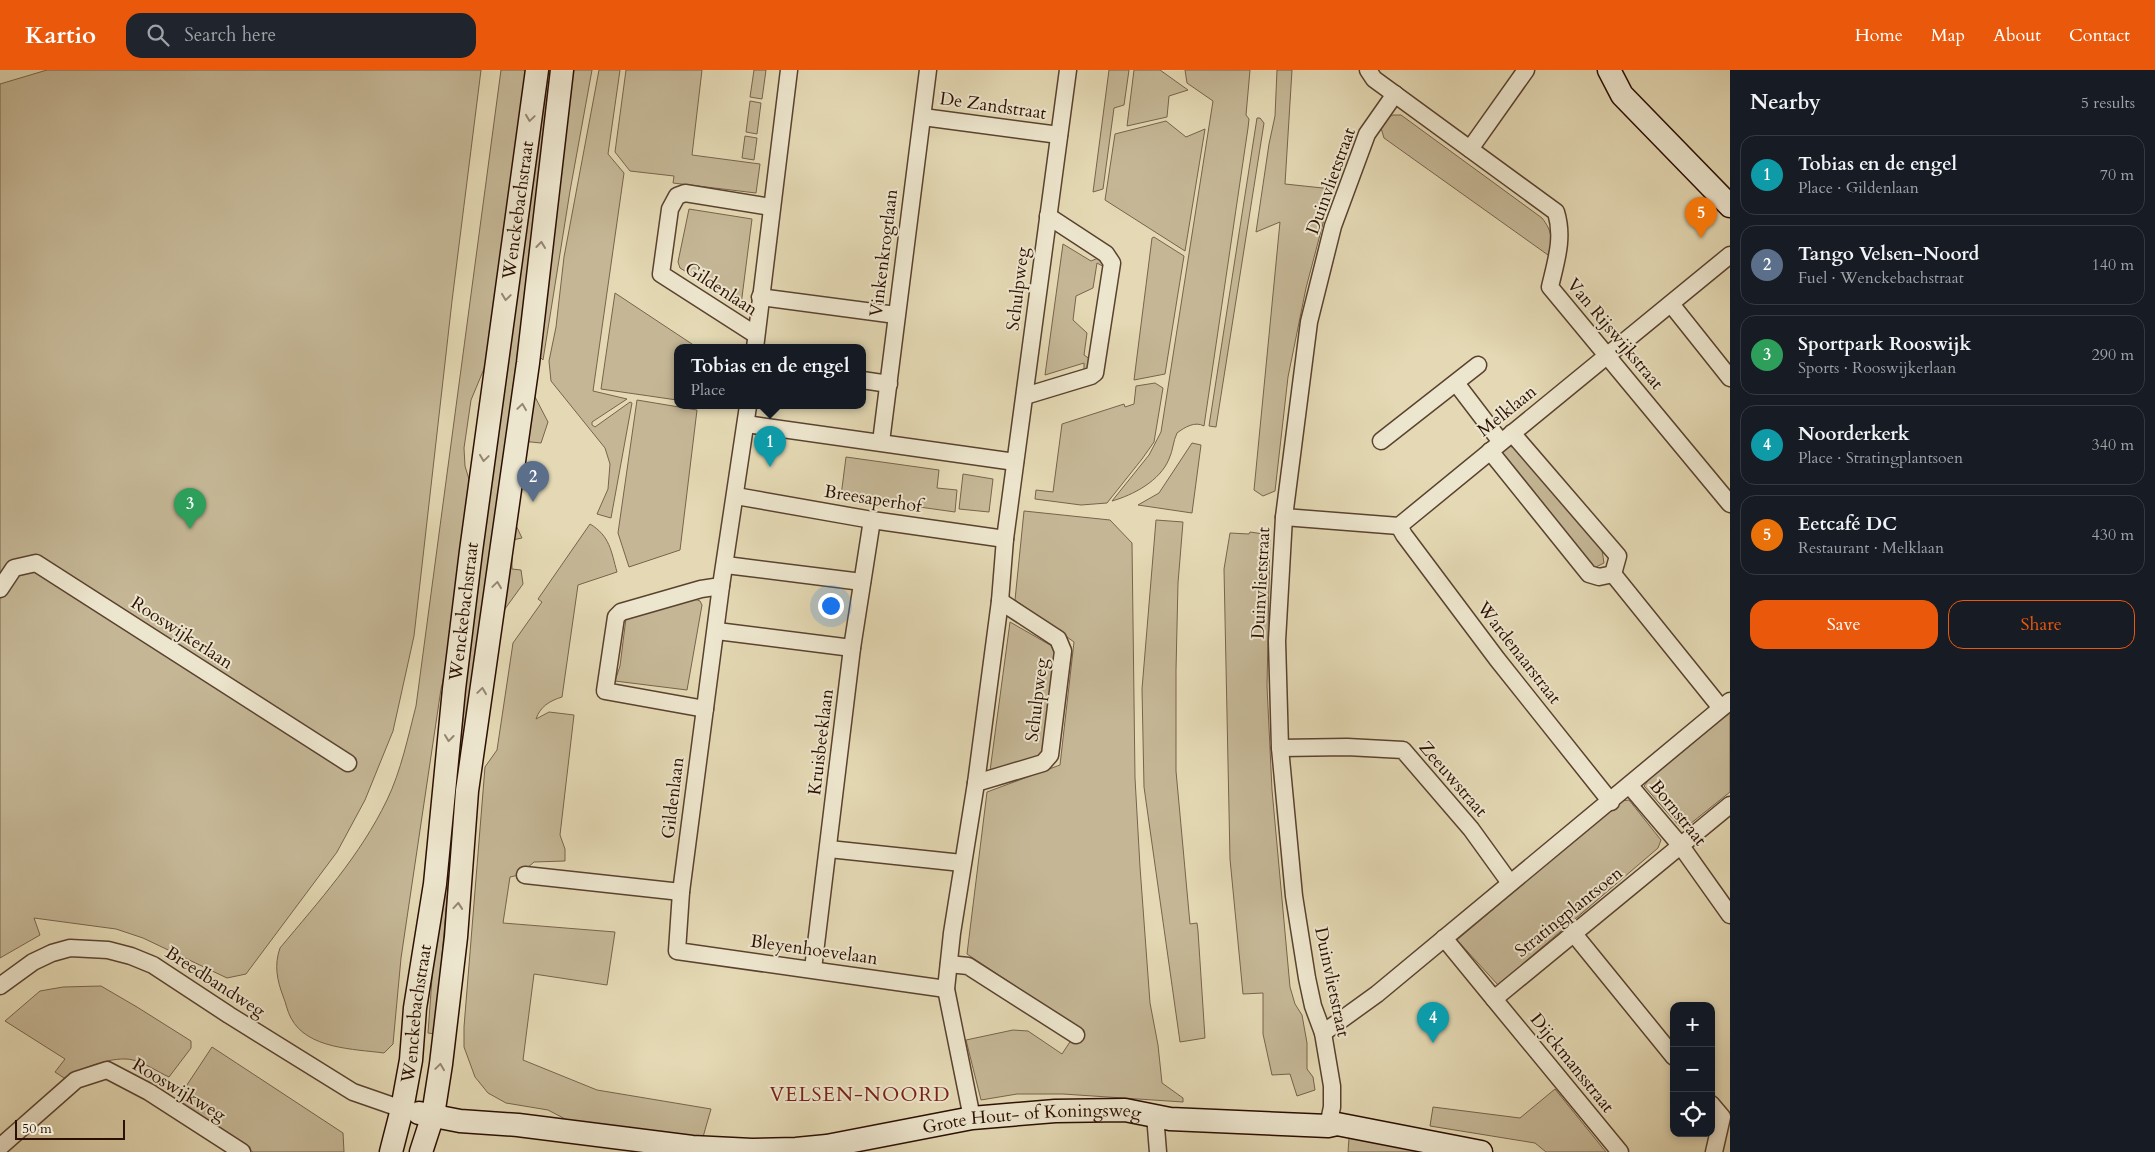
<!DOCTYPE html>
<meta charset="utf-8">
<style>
:root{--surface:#171b24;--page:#20242c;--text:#f1f3f6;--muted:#9ea1a6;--line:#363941;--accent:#ea580c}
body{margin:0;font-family:Cardo,serif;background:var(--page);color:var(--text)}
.controls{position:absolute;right:15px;bottom:15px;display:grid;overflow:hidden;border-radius:10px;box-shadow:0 2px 8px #0003}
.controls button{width:45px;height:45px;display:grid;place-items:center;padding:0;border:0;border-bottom:1px solid var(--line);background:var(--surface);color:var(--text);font:25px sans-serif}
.scale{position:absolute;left:15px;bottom:12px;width:110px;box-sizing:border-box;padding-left:5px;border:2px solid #2c0f03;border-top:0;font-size:14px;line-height:18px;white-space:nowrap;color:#2c0f03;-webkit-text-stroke:4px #ede6ce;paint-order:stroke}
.you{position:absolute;left:830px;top:535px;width:18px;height:18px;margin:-12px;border:4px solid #fff;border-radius:50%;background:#1a73e8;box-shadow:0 0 0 8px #1a73e833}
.badge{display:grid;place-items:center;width:32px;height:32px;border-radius:50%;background:var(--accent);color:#fff;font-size:16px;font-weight:700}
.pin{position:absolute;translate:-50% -41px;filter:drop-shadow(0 1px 2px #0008)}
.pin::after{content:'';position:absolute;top:26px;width:18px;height:15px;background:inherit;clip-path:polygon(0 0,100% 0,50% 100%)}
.popup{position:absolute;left:674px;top:274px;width:192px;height:65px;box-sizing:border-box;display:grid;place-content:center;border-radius:10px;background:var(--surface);filter:drop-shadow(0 1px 4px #0005);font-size:16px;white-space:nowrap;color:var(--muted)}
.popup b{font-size:19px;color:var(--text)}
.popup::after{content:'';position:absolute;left:50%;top:100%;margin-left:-10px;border:10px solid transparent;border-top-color:var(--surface)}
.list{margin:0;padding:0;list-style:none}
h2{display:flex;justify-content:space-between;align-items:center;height:65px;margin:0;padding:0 20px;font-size:21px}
h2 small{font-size:16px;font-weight:400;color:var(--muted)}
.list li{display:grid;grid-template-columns:32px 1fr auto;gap:15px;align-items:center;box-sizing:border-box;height:80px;margin:0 10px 10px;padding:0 10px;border:1px solid var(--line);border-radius:15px}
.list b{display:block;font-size:19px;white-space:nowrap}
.list p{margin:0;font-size:16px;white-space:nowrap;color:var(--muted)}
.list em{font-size:16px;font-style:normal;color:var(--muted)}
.actions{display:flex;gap:10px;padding:15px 20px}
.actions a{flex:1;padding:11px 0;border:1px solid var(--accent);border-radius:15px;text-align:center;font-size:18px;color:var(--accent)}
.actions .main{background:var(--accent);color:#fff}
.icon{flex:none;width:28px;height:28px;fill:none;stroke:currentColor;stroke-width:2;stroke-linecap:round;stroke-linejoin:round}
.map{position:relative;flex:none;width:1730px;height:1082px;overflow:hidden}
header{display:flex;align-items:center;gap:30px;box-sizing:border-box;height:70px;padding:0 25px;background:var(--accent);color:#fff}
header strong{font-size:24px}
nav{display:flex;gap:28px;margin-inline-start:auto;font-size:18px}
.search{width:350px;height:45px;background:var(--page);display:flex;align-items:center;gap:12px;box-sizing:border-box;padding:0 18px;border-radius:15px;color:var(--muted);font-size:19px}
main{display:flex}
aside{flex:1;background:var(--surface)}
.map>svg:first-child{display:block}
.green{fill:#c5b796;stroke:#78634c}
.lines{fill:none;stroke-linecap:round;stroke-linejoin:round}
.street-casing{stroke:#5a422f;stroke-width:19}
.secondary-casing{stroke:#2c0f03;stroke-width:25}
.street{stroke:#ede6ce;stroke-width:16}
.secondary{stroke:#ede6ce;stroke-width:22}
.oneway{stroke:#968573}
.labels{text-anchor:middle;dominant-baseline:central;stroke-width:4;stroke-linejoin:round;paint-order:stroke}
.street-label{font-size:18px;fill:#2c0f03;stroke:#ede6ce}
.quarter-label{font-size:20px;letter-spacing:1px;fill:#7a1f14;stroke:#ede6ce}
</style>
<header>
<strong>Kartio</strong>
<div class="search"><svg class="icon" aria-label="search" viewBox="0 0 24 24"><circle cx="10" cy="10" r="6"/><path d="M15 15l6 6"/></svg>Search here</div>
<nav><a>Home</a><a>Map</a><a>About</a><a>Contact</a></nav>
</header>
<main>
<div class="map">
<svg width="1730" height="1082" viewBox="0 0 1730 1082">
<rect width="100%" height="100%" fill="#e4d9b4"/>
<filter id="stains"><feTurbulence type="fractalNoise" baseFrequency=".004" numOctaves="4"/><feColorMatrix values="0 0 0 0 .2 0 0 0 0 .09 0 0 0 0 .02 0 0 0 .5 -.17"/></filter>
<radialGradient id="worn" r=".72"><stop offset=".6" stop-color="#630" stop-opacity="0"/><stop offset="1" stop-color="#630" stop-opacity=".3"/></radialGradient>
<g class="green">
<path d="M47,0H481L452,231L414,566L393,661L365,730L337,782L246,904L227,908L143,868L116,859L34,848L40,865L0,888V14Z"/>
<path d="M501,0H528L486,294L471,330L464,378L465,396L471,416L451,577L441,619L401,888L393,974L384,983C354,979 307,979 291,948C287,941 286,933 283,926C277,910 274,895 280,878C319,831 360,786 387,730C401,701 408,667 416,636Z"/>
<path d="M545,0H555L451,785L435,964L428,963L441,786Z"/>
<path d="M568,0H592L570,121L543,290L539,286Z"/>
<path d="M599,0H620L608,84L624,103L593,321L627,329L592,352V355L595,357L630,332L632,333L611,448L597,444L608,419L610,394L605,378L551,311L549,291L556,257L564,187Z"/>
<path d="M626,0H702L692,85L760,94L756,123L673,113L674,106L630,101L615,82Z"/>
<path d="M754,0H766L762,29L750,27Z"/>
<path d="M1109,0H1129L1124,35L1114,38L1103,119L1093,122Z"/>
<path d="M1134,0H1160L1188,20L1169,26L1167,47L1127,56Z"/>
<path d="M1185,0H1250L1246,45L1249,49L1248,58L1204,356C1195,351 1185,357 1177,363C1173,371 1173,381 1169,389C1160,411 1133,425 1112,431L1149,385L1161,362L1213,31L1187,13Z"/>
<path d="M1277,0H1292L1285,114L1332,119L1306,218L1288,307L1275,421L1263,426L1254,420L1280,152L1256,162L1269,74L1275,46Z"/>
<path d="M750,31L761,33L757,64L746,62Z"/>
<path d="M1393,45H1401L1542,148C1552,161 1553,169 1548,185L1384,68L1379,51Z"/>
<path d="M1257,48H1260L1264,53L1216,357L1209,356Z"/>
<path d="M1166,51L1186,67L1205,59L1185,181L1105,130L1115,64Z"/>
<path d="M745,66L757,68L754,90L742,88Z"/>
<path d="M689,139L752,149L741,235L680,198L678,192Z"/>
<path d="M1154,167L1184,186L1165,304L1134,310L1152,168Z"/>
<path d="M1063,174L1091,191L1103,186L1106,198L1097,193L1093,218L1076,226L1073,250L1087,263L1084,285L1094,292L1084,302V293L1045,305Z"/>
<path d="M615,223L698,278H678L677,330L601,319Z"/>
<path d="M1155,313L1163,318L1154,372L1142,389L1107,433L1081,435L1035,429L1036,420L1053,422L1062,354L1124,334L1125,337L1134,334L1136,316Z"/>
<path d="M533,323L548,352L541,373L521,371Z"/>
<path d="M637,330L697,340L680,480L629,497L618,463Z"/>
<path d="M1192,373L1201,375L1192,443L1138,435L1159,423Z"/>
<path d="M1509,376L1515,378L1602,480L1604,493L1596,497L1590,496L1500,383Z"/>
<path d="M846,387L939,400L937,418L957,420L955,442L841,426Z"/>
<path d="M963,404L993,409L989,442L959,439Z"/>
<path d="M1024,441L1110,450L1132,473L1135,708L1140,797L1150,933L1158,975L1162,1013L1183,1028V1032L1063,1024H1017L981,1030L966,970L1013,960L1028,961L1062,984L1079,958L967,884L987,722L1060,695L1074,572L1015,530Z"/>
<path d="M511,445L522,468L512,470V499L521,500L523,514L502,543Z"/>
<path d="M1156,450L1183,452L1178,513L1176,600V701L1190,854L1197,853L1198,861L1205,968L1180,972L1144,717L1142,619Z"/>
<path d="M590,454C610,466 611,481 617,502L578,515L562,627C549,631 540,637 536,649L549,642L574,645L560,765L565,779V791L534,792L519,805L510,807L503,853L615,862L607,915L534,904L523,990L597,1020L711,1039L703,1067L573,1053L548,1040L506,1033L488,1023L475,1007L464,977V957L485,697L497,680L513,573L542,532L538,529Z"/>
<path d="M1250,462L1270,465L1267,616L1272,720L1290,917L1295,934L1302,945L1307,973V999L1313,1007L1315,1020L1297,1026L1290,1004L1272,1005L1263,964V923L1243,924L1230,789L1224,499L1230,463L1249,464Z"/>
<path d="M695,529L700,531L702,535L687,620L615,611L620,596L626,548Z"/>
<path d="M1010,552L1057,579L1043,685L990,701Z"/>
<path d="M1730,643V722L1690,754L1681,758L1644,716L1650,708Z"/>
<path d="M1629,730L1661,770L1658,778L1498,915L1457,870L1621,731Z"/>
<path d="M101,916L137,937L191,971V978L169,1007C158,1002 145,993 133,990C113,985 81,999 64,1008L55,1002L65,989L5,951L40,921L63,917Z"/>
<path d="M212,977L343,1063L344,1082H253L177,1030Z"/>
<path d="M1555,1019L1606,1082H1546L1535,1073L1430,1056L1433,1037L1520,1048Z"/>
<path d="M1349,1068H1363L1450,1082H1348Z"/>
</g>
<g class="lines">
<defs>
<g id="street">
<path d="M1368,0L1374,9L1556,142C1564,168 1556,191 1550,217L1730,434"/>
<path d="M923,47L1059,65"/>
<path d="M1470,79L1526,0"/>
<path d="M760,227L896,245"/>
<path d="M1671,234L1730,308"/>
<path d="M756,265L661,204L670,139L677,126L685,123L771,137"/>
<path d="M755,278L789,0"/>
<path d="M862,310L889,314"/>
<path d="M1456,313L1501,372"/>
<path d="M1025,326L1091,306L1095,303L1112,193L1106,184L1048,146"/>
<path d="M748,336L721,516L681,822L677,881L946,919"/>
<path d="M746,354L1015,392"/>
<path d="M1512,363L1618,486L1613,504"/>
<path d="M1381,371L1478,295"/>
<path d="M881,372L928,0"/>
<path d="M1490,381L1589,504L1599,507L1613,504"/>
<path d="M736,426L872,450L1005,469"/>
<path d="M1284,447L1399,456L1730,185"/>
<path d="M1399,456L1404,465L1497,589L1611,732"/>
<path d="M726,495L862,512"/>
<path d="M1613,504L1721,638"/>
<path d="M0,519L14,498L36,493L348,693"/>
<path d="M717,561L852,578"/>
<path d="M705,639L605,621L616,547L621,542L701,519L721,516"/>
<path d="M1280,678L1347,677L1403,680L1471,759L1510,813"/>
<path d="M976,713L1043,693L1050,685L1063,581L1058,569L1000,531"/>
<path d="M1630,716L1681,776L1730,845"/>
<path d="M829,779L962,793"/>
<path d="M525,805L681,822"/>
<path d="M1574,864L1674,987"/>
<path d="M1444,868L1494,929L1730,735"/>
<path d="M949,894L968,896L1076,965"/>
<path d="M813,899L852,578L872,450"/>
<path d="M0,916L33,892L52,883L70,878L108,880L131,886L153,895L229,945L353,1022L402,1039"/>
<path d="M1494,929L1620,1082"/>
<path d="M1323,963L1377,924L1730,631"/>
<path d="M1711,1034L1722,1047L1714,1082"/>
<path d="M1155,1045L1158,1082"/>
<path d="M972,1048L946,919L952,863L976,713L1000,531L1005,469L1068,0"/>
<path d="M1328,1056L1332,1037V1016L1323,963L1313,936L1307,908L1294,826L1280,678L1277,571L1284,447L1309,252L1333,156L1367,64L1395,24"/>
<path d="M0,1077L76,1010L107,1000L149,1022L242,1082"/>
</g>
<g id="secondary">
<path d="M1609,0L1622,25L1730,136"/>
<path id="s1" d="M419,1043L460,1051L518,1055L692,1077L752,1080L796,1079L827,1076L972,1048L1055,1041L1125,1040L1170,1049L1328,1056L1337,1054L1481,1082"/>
<path id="s2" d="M391,1082L402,1039L411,990L415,938L435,814L454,619L471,481L537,0"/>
<path d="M421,1082L433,1045L441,994L456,867L467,721L528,293L562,0"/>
</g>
</defs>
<use href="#street" class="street-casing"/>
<use href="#secondary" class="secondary-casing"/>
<use href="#street" class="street"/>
<use href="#secondary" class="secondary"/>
</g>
<defs><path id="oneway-chevron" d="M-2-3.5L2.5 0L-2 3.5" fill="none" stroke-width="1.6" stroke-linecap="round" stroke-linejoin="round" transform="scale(1.25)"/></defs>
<g class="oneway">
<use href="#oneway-chevron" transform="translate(530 48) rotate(98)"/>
<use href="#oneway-chevron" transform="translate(541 175) rotate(-84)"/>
<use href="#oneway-chevron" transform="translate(506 227) rotate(98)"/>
<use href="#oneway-chevron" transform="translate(522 337) rotate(-82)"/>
<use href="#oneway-chevron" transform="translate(484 388) rotate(98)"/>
<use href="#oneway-chevron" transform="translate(497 515) rotate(-82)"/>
<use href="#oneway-chevron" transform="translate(482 621) rotate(-82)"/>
<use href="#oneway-chevron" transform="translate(449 668) rotate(96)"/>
<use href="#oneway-chevron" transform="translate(458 836) rotate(-85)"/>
<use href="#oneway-chevron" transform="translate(440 997) rotate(-82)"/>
</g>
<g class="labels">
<g class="street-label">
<text transform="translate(993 36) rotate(8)">De Zandstraat</text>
<text transform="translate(1331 111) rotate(-70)">Duinvlietstraat</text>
<text stroke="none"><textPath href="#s2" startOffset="951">Wenckebachstraat</textPath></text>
<text transform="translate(884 183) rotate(-83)">Vinkenkrogtlaan</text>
<text transform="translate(721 219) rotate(33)">Gildenlaan</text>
<text transform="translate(1018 219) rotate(-83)">Schulpweg</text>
<text transform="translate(1615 264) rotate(50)">Van Rijswijkstraat</text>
<text transform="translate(1507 341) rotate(-39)">Melklaan</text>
<text transform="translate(873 429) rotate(9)">Breesaperhof</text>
<text transform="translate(1261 513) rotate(-87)">Duinvlietstraat</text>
<text stroke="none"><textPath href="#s2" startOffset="546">Wenckebachstraat</textPath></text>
<text transform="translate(182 563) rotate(33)">Rooswijkerlaan</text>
<text transform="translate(1519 583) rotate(52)">Wardenaarstraat</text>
<text transform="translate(1037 630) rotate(-83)">Schulpweg</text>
<text transform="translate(821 672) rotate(-83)">Kruisbeeklaan</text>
<text transform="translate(1453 709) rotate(49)">Zeeuwstraat</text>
<text transform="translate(673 728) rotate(-83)">Gildenlaan</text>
<text transform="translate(1678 743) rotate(51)">Bornstraat</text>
<text transform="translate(1569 842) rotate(-39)">Stratingplantsoen</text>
<text transform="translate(814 880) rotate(8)">Bleyenhoevelaan</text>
<text transform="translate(215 912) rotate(33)">Breedbandweg</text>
<text transform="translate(1332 912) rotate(78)">Duinvlietstraat</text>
<text stroke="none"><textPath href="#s2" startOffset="141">Wenckebachstraat</textPath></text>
<text transform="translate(1572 993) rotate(51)">Dijckmansstraat</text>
<text transform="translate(179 1020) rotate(31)">Rooswijkweg</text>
<text stroke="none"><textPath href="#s1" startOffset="618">Grote Hout- of Koningsweg</textPath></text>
</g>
<g class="quarter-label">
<text x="860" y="1024">VELSEN-NOORD</text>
</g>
</g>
<rect width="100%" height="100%" filter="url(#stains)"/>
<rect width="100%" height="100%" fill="url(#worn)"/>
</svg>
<div class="controls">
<button>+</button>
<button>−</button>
<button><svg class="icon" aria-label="locate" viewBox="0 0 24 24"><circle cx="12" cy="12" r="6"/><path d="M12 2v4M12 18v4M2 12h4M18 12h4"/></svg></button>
</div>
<div class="scale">50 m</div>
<div class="you"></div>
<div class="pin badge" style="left:770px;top:397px;background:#0f9aa8">1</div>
<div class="popup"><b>Tobias en de engel</b>Place</div>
<div class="pin badge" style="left:533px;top:432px;background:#5c6f8a">2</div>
<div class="pin badge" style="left:190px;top:459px;background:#2e9e5b">3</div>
<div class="pin badge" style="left:1433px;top:973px;background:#0f9aa8">4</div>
<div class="pin badge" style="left:1701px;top:168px;background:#e8710a">5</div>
</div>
<aside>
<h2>Nearby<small>5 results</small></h2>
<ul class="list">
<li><span class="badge" style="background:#0f9aa8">1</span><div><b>Tobias en de engel</b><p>Place · Gildenlaan</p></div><em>70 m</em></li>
<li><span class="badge" style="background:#5c6f8a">2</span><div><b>Tango Velsen-Noord</b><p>Fuel · Wenckebachstraat</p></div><em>140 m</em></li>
<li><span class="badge" style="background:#2e9e5b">3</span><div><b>Sportpark Rooswijk</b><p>Sports · Rooswijkerlaan</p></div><em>290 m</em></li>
<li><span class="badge" style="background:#0f9aa8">4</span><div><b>Noorderkerk</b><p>Place · Stratingplantsoen</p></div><em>340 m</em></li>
<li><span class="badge" style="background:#e8710a">5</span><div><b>Eetcafé DC</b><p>Restaurant · Melklaan</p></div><em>430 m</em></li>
</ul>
<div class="actions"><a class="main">Save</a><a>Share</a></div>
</aside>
</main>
